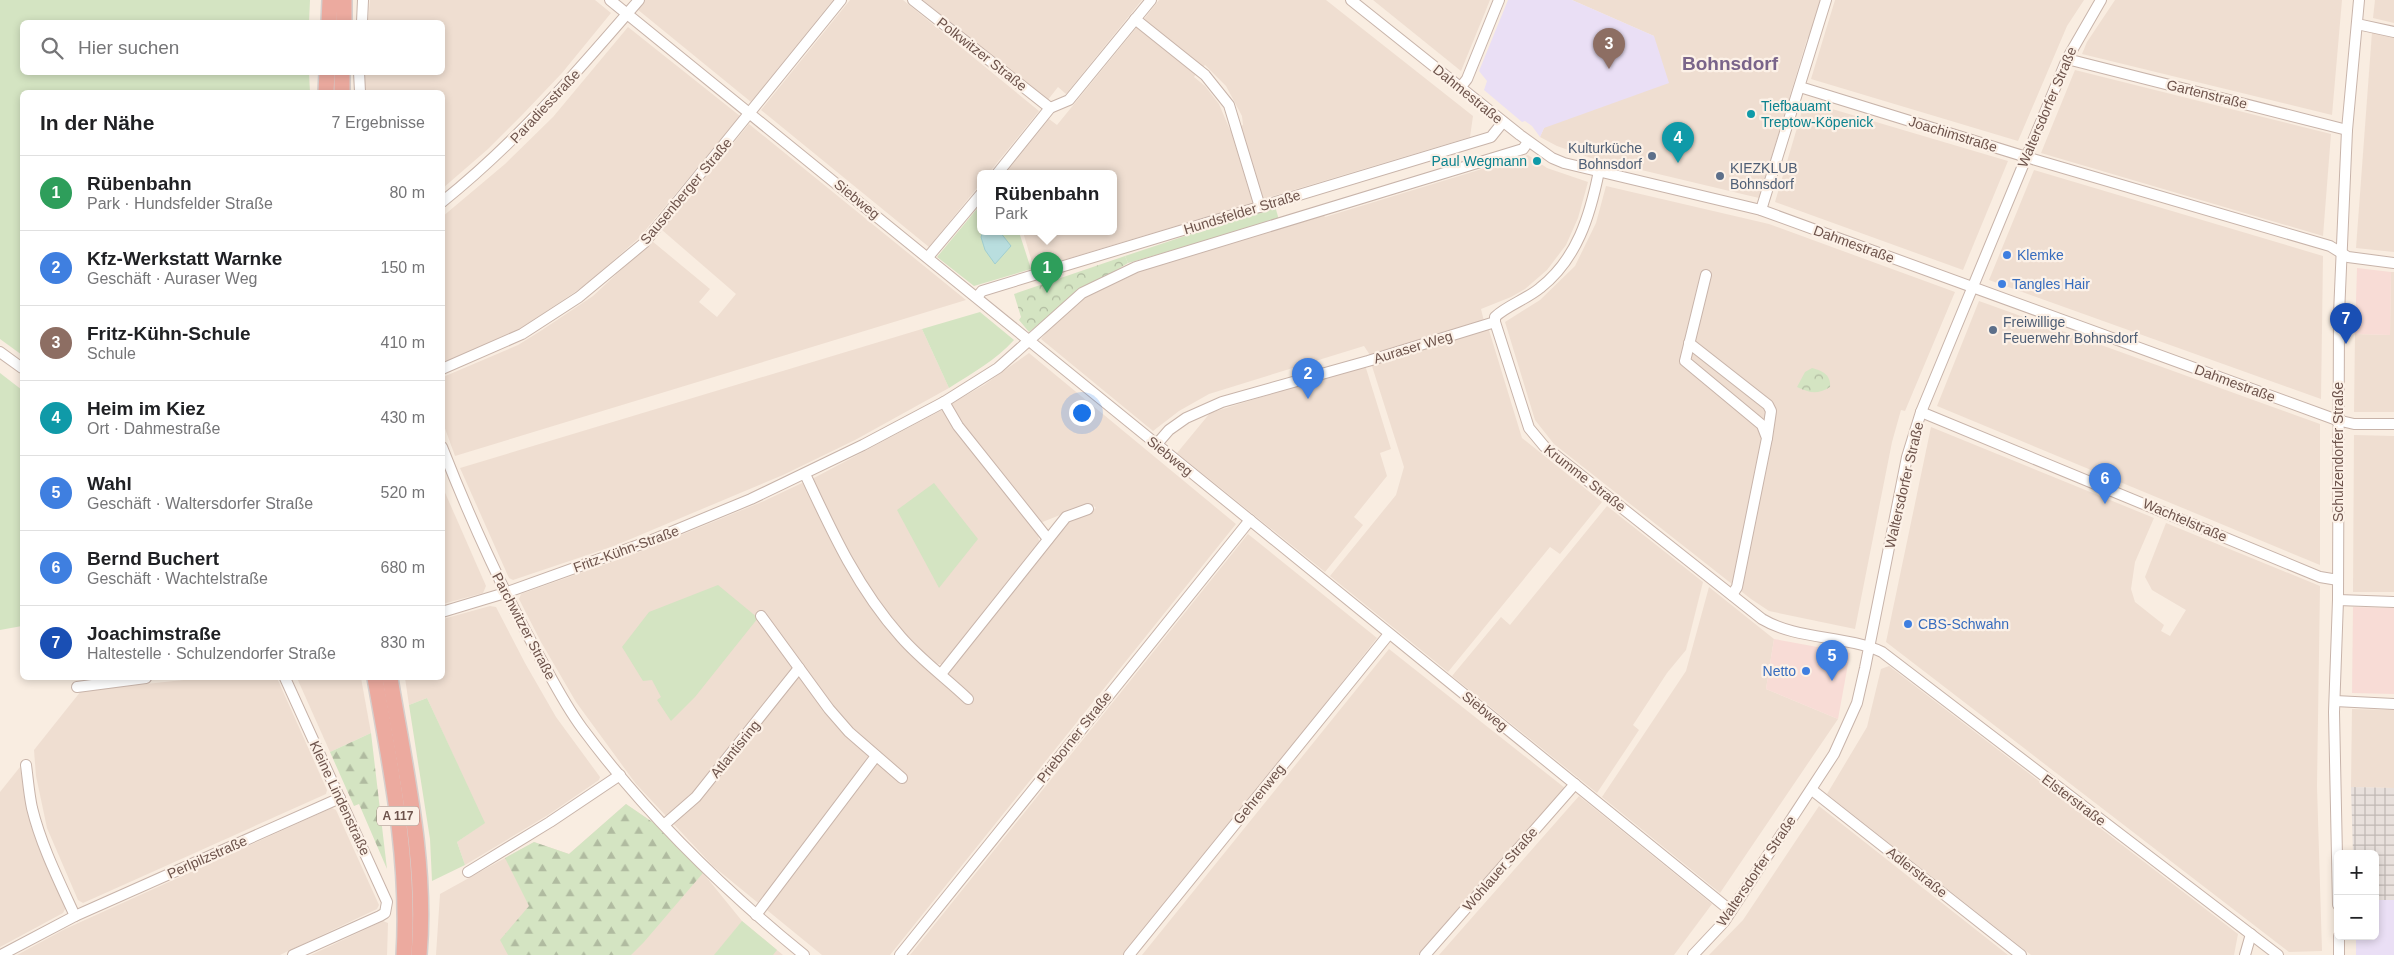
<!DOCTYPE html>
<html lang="de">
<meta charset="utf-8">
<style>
:root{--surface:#fff;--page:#f6f6f6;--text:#202124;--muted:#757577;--line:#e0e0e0;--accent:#0f766e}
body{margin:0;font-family:Helvetica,sans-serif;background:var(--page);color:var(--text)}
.controls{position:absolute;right:15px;bottom:15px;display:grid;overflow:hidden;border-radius:8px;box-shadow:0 2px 8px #0003}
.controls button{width:45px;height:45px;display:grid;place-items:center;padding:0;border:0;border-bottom:1px solid var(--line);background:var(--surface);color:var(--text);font:25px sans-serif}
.you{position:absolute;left:1081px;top:412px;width:18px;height:18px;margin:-12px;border:4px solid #fff;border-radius:50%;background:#1a73e8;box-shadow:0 0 0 8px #1a73e833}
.badge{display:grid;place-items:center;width:32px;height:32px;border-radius:50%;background:var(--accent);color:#fff;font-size:16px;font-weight:700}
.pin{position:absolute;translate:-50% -41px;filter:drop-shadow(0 1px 2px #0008)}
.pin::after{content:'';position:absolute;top:26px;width:18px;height:15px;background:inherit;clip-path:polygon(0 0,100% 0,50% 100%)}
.popup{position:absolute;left:977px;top:170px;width:140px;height:65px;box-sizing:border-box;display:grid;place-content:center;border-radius:8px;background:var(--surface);filter:drop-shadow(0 1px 4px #0005);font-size:16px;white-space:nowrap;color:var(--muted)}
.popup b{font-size:19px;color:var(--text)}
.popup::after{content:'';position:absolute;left:50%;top:100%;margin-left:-10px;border:10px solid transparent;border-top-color:var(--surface)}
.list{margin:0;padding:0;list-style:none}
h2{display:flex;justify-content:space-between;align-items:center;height:65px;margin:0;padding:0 20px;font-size:21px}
h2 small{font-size:16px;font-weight:400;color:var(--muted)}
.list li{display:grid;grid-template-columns:32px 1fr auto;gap:15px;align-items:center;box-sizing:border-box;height:75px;padding:0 20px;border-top:1px solid var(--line)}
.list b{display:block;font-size:19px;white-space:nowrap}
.list p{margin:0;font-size:16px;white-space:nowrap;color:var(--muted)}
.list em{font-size:16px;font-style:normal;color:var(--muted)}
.icon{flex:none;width:28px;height:28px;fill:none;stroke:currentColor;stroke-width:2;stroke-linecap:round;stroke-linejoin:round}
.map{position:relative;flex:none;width:2394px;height:955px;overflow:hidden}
.search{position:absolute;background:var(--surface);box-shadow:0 2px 8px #0003;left:20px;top:20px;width:425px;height:55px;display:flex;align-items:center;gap:12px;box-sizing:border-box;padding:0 18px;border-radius:8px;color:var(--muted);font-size:19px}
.panel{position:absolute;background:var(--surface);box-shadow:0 2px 8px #0003;left:20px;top:90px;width:425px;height:590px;border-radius:8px}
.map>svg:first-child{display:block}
.residential{fill:#efded1}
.commercial{fill:#f8dcd6}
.industrial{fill:url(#industrial-grid)}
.education{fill:#eadff5}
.grass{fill:#d4e4c2}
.forest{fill:url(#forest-firs)}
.park{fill:url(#park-crowns)}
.water{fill:#b9dedf;stroke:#a0ced0}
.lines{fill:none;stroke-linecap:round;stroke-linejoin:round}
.minor-casing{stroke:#c8b4aa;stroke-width:12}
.highway-casing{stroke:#d6cfcd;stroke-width:18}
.minor{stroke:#fff;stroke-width:10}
.highway{stroke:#ecaa9f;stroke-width:15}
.culture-dot{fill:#0f9aa8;stroke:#fcf1e7;stroke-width:2}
.service-dot{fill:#5c6f8a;stroke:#fcf1e7;stroke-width:2}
.shop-dot{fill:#3f7fe0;stroke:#fcf1e7;stroke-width:2}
.labels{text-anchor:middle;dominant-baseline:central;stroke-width:4.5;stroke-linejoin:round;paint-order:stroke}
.shield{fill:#fcf1e7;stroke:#98827a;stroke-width:1}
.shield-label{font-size:12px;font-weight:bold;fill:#6d534b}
.street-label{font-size:14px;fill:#6d534b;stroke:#fcf1e7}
.culture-label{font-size:14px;fill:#0d838f;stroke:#fcf1e7;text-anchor:start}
.service-label{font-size:14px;fill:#4e5e75;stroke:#fcf1e7;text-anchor:start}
.shop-label{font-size:14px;fill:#366cbe;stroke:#fcf1e7;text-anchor:start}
.district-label{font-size:19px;font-weight:bold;fill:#79648a;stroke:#fcf1e7}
</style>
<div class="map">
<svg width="2394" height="955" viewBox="0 0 2394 955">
<defs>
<pattern id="industrial-grid" width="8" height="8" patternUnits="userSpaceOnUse" patternTransform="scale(1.25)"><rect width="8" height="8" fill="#e8e0dc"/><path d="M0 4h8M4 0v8" fill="none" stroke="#c0b8b4"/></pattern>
<pattern id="forest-firs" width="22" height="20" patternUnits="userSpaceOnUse" patternTransform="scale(1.25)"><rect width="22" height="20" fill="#d4e4c2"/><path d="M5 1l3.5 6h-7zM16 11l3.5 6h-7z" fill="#b0bba0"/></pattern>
<pattern id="park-crowns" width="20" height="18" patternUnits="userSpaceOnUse" patternTransform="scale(1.25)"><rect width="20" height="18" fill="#d4e4c2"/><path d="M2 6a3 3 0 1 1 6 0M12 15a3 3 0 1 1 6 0" fill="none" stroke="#b0bba0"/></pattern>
</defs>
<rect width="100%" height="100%" fill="#f9ede1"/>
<g class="residential">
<path d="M370,0H595L611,13L562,73L523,114L488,149L443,188L442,92H365V73L442,72V22H368Z"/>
<path d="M645,0H833L751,102L637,9Z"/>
<path d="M850,0H903L1039,111L988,174H981V183L929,247L761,110Z"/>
<path d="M923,0H1142L1066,94L1058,87L1047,101Z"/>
<path d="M1159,0H1326L1473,116L1470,137L1263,199L1241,126L1243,125L1242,116L1226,86L1205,65L1203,67L1144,19Z"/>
<path d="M1373,0H1490L1461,71Z"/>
<path d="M1572,0H1821L1810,37L1807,39L1759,198L1591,158L1557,146L1540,137L1544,128L1654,36Z"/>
<path d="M1835,0H2084L2067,26L2018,141L1811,79Z"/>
<path d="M2115,0H2342L2332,115L2082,54L2087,42Z"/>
<path d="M2375,0H2394V23L2373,18Z"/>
<path d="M628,27L740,116L639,238L584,286L518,330L443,363L442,217L505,164L553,117Z"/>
<path d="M1137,27L1196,74L1194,77L1205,86L1219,104L1230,130H1232L1254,202L1034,269L1023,232H1113V174H1005L1049,119L1057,125Z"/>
<path d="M2372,32L2394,37V252L2356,248Z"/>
<path d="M2075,70L2331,134L2323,236L2041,153Z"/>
<path d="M1805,101L2008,161L1963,270L1775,202Z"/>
<path d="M749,124L966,300L455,456L443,423V377L518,345L542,330L593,296L652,241L710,289L699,302L717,317L736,294L662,230Z"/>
<path d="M1528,155L1547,168L1588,182L1578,218L1566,245L1547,270L1525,289L1511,297L1481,309L1484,321L1370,355L1364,346L1209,394L1179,411L1153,431L1041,339L1050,328L1081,300L1093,292L1131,276L1130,272L1323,213L1325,217Z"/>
<path d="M2034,170L2323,256L2321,399L1989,280Z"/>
<path d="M1606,186L1769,224L1955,292L1905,411L1901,410L1892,442L1855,629L1769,611L1751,599L1554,444L1535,420L1505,322L1540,300L1575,266L1596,223Z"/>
<path d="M2391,272H2394V412H2354L2355,334L2390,335Z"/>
<path d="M1979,301L2320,424V565L1937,406Z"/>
<path d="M1488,327L1522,438L1602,502L1560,554L1550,547L1448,672L1330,576L1396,495L1404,467L1371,363Z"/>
<path d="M922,329L949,388L855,440L783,475L614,546L513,580L509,578L460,468Z"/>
<path d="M1029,353L1236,524L890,955H822L713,866L636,784L576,702L541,642L519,599L521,594L642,551L764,501L804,482L828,534L858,587L966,700V704L973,697H969L948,675L950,670L1069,520L1096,508L1090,503L1040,523L965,428L951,404L984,385Z"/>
<path d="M1365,365L1391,449L1380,453L1387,476L1354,517L1363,525L1325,572L1177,453L1210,413Z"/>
<path d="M944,409L1033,527L1038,534L1039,541L1036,548L942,664H938L918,649L896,625L860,574L812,479Z"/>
<path d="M1931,427L2154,518L2135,562L2131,589L2135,602L2164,625L2161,631L2170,636L2186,610L2152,590L2145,577L2166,523L2320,586L2317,786L2322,951L2289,952L1886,642Z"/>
<path d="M2354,435L2394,436V592H2353Z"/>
<path d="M443,488L486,586L483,593L443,604Z"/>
<path d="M1607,506L1703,582L1686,650L1667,673L1633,725L1639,730L1597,793L1452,676L1501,617L1510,625Z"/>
<path d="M1248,534L1377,638L1317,714L1123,955H910Z"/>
<path d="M1709,587L1774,639L1766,689L1838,719L1720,893L1602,797L1686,671Z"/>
<path d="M490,606L496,607L525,663L556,717L600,777L599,780L548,815L465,865L457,842L484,823L427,698L409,705L405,678H442L443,619Z"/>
<path d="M1389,649L1565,788L1418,955H1142Z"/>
<path d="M1889,666L2238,934L2234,955H2031L1827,794L1867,727L1881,669Z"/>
<path d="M202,678H277L327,790L326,794L83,903L78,900L47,828L36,776L34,750L81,691Z"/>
<path d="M297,678H361L371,733L330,752Z"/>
<path d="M2352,709L2394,710V788L2351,787Z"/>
<path d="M20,767L31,824L48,870L66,907L63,913L0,947V792Z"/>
<path d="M1579,796L1712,904L1674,955H1439Z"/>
<path d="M626,804L664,830L703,873L742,921L783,955H436L440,894L534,842L569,854Z"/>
<path d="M1819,806L2008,955H1709L1743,920Z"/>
<path d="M332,808L336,810L379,905L377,909L280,955H17L65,929Z"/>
<path d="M383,921L388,923L387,955H311Z"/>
</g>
<g class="commercial">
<path d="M2357,268L2391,272L2390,335L2355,334Z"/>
<path d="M2353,607L2394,608V694L2352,693Z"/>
<path d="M1774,639L1850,653L1838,719L1766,689Z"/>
</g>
<path class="industrial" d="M2351,787L2394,788V900H2375V854H2353Z"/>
<g class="education">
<path d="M1508,0H1572L1654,36L1669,83L1544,128L1540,137L1532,126L1525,121L1522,122L1484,90L1487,81L1479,71Z"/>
<path d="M2375,900H2394V955H2356V936H2375Z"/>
</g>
<g class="grass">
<path d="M0,0H310L309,22H22V72L309,73L310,92H22V355L0,339Z"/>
<path d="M981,204V232H1019L1031,269L974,286L937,257Z"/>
<path d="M1275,206L1279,220L1128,263L1125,256Z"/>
<path d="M980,312L1014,340C995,361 972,373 949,388L922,329Z"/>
<path d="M0,373L22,390V626L0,630Z"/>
<path d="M934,483L978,539L939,588L897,510Z"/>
<path d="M718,585L758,618L695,697L671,721L657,700L661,697L652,680L643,681L622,647L649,612Z"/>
<path d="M427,698L485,823L457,842L465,865L432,881L430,839L409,705Z"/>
<path d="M742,921L777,950L773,955H714Z"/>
</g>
<g class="forest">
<path d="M371,733L387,869L359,804L354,806L330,752Z"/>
<path d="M626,804L664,830L703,873L644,942L631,955H508L500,940L529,906L505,858L534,842L569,854Z"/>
</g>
<g class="park">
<path d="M1125,256L1128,263L1083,290L1029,332L1019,320L1021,317L1014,294Z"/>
<path d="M1812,368C1823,371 1831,375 1830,387C1817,395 1810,393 1797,387L1805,372Z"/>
</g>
<path class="water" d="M983,232H1000L1011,246L995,264L985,250L981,237Z"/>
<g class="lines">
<defs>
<g id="minor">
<path d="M610,0L1731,911"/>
<path d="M913,0L1050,108"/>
<path d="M1351,0L1520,135L1552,158L1564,163L1761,210L2337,420L2354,424H2394"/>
<path d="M1135,19L1205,75L1229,105L1260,207"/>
<path d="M362,22L363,0"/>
<path d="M2357,24L2394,32"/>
<path d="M2067,59L2347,130"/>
<path d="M359,72L360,92"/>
<path d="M1800,87L2036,160L2330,246L2348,257L2394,263"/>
<path d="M1460,88L1467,79L1499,0"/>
<path d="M997,174L1050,108L1069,100L1151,0"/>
<path d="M442,202C516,143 577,72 639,0"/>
<path d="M1761,210L1826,0"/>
<path d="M928,257L981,194"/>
<path d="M1706,275L1685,361L1762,425L1767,438L1737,587L1732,595"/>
<path d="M977,297L982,291L1034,275L1491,137L1503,122"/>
<path d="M1495,322L1529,428L1544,446L1762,619C1797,640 1845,635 1882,652L2278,955"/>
<path d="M1495,322V317C1506,306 1527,299 1540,288C1577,259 1590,216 1599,171"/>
<path d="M1689,343L1768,405L1771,411L1767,438"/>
<path d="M0,352L22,368"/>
<path d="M442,369L522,334L579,297L644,243L841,0"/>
<path d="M944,402L958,426L1048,539"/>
<path d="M1921,412L2320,577L2338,580"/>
<path d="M1156,445L1169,430L1186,418L1222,402L1368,361L1495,322"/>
<path d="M442,447C471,521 504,594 543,663C555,685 567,708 582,728C645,813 723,889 804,955"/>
<path d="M805,474C832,532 858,589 901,637C921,660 946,678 968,699"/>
<path d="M2338,600L2394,602"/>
<path d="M442,612L505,593L647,542L751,499L863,445L944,402L998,368L1082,293L1136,267L1523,149L1528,142"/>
<path d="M761,616L829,709L849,732L902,778"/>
<path d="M941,674L1066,517L1088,509"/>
<path d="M285,678L387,902L385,913L380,916L293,955"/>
<path d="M77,687L146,678"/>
<path d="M2335,701L2394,704"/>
<path d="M26,765C28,780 29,794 32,808C41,845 59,881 75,916"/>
<path d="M1812,790L2021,955"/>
<path d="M665,824L696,797L799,668"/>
<path d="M468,872L550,822L620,775"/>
<path d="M2338,905L2334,712L2338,600L2339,314L2347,130L2359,0"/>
<path d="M756,915L876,756"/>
<path d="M2339,936V955"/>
<path d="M1,955L75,916L340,798"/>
<path d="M900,955L1250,520"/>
<path d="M1129,955L1389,634"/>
<path d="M1425,955L1575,784"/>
<path d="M1693,955L1724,922L1834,754L1857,703L1865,668L1907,457L1921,412L2067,59L2101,0"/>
<path d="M2245,955L2251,934"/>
</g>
<g id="highway">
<path d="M329,22L330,0"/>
<path d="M344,22V0"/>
<path d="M326,92L327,72"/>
<path d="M342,92V72"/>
<path d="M375,678C391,769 410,861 404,955"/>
<path d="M390,678C405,769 427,862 419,955"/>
</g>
</defs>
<use href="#minor" class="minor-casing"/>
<use href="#highway" class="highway-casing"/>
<use href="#minor" class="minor"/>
<use href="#highway" class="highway"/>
</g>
<g class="culture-dot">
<circle cx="1751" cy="114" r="5"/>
<circle cx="1537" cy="161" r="5"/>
</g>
<g class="service-dot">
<circle cx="1652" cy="156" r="5"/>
<circle cx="1720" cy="176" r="5"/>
<circle cx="1993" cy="330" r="5"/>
</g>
<g class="shop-dot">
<circle cx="2007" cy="255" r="5"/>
<circle cx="2002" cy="284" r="5"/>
<circle cx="1908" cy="624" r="5"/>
<circle cx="1806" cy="671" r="5"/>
</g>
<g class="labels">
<rect class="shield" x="377" y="806.5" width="42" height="19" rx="4"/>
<g class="shield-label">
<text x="398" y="816">A 117</text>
</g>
<g class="street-label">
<text transform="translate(982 54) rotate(38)">Polkwitzer Straße</text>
<text transform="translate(1468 94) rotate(39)">Dahmestraße</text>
<text transform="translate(2207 94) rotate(14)">Gartenstraße</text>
<text transform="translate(545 106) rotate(-47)">Paradiesstraße</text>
<text transform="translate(2047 107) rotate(-67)">Waltersdorfer Straße</text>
<text transform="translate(1953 134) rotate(17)">Joachimstraße</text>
<text transform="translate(686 191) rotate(-50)">Sausenberger Straße</text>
<text transform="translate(857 199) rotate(39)">Siebweg</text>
<text transform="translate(1242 212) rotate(-17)">Hundsfelder Straße</text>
<text transform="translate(1854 244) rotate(20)">Dahmestraße</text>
<text transform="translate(1413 347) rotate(-17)">Auraser Weg</text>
<text transform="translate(2235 383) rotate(20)">Dahmestraße</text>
<text transform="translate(2338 452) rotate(-90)">Schulzendorfer Straße</text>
<text transform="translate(1170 456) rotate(39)">Siebweg</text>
<text transform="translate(1585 478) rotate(38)">Krumme Straße</text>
<text transform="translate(1904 485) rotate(-77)">Waltersdorfer Straße</text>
<text transform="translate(2185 520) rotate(23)">Wachtelstraße</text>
<text transform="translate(626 549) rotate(-20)">Fritz-Kühn-Straße</text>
<text transform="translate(524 626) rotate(62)">Parchwitzer Straße</text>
<text transform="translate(1485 711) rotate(39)">Siebweg</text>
<text transform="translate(1074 737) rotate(-52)">Prieborner Straße</text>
<text transform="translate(735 749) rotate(-51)">Atlantisring</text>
<text transform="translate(1259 794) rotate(-51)">Gehrenweg</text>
<text transform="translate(340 798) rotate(65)">Kleine Lindenstraße</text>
<text transform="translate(2074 800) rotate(37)">Elsterstraße</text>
<text transform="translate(207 857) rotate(-24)">Perlpilzstraße</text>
<text transform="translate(1500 869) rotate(-49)">Wohlauer Straße</text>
<text transform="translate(1756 871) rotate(-56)">Waltersdorfer Straße</text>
<text transform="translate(1917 872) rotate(38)">Adlerstraße</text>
</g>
<g class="culture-label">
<text x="1761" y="106">Tiefbauamt<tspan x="1761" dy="16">Treptow-Köpenick</tspan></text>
<text x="1527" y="161" text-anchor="end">Paul Wegmann</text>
</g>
<g class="service-label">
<text x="1642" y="148" text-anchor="end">Kulturküche<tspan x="1642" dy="16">Bohnsdorf</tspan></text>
<text x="1730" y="168">KIEZKLUB<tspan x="1730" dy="16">Bohnsdorf</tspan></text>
<text x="2003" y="322">Freiwillige<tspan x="2003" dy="16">Feuerwehr Bohnsdorf</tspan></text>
</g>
<g class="shop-label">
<text x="2017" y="255">Klemke</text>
<text x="2012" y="284">Tangles Hair</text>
<text x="1918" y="624">CBS-Schwahn</text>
<text x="1796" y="671" text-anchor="end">Netto</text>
</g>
<g class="district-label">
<text x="1730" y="63">Bohnsdorf</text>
</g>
</g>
</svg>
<div class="controls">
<button>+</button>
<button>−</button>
</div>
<div class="you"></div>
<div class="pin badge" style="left:1047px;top:293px;background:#2e9e5b">1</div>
<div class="popup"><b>Rübenbahn</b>Park</div>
<div class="pin badge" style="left:1308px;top:399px;background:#3f7fe0">2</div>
<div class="pin badge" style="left:1609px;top:69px;background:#8d6e63">3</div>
<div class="pin badge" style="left:1678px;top:163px;background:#0f9aa8">4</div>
<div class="pin badge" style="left:1832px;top:681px;background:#3f7fe0">5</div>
<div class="pin badge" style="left:2105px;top:504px;background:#3f7fe0">6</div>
<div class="pin badge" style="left:2346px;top:344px;background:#1a4fb4">7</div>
<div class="search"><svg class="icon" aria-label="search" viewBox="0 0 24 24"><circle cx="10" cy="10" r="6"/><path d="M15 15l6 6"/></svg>Hier suchen</div>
<section class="panel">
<h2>In der Nähe<small>7 Ergebnisse</small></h2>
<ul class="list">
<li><span class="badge" style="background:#2e9e5b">1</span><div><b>Rübenbahn</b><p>Park · Hundsfelder Straße</p></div><em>80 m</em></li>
<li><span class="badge" style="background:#3f7fe0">2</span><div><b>Kfz-Werkstatt Warnke</b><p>Geschäft · Auraser Weg</p></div><em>150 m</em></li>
<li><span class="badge" style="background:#8d6e63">3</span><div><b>Fritz-Kühn-Schule</b><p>Schule</p></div><em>410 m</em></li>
<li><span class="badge" style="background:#0f9aa8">4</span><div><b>Heim im Kiez</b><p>Ort · Dahmestraße</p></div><em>430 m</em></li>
<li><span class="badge" style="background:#3f7fe0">5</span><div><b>Wahl</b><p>Geschäft · Waltersdorfer Straße</p></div><em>520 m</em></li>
<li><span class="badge" style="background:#3f7fe0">6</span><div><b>Bernd Buchert</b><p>Geschäft · Wachtelstraße</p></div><em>680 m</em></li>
<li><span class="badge" style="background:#1a4fb4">7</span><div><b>Joachimstraße</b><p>Haltestelle · Schulzendorfer Straße</p></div><em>830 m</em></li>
</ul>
</section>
</div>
